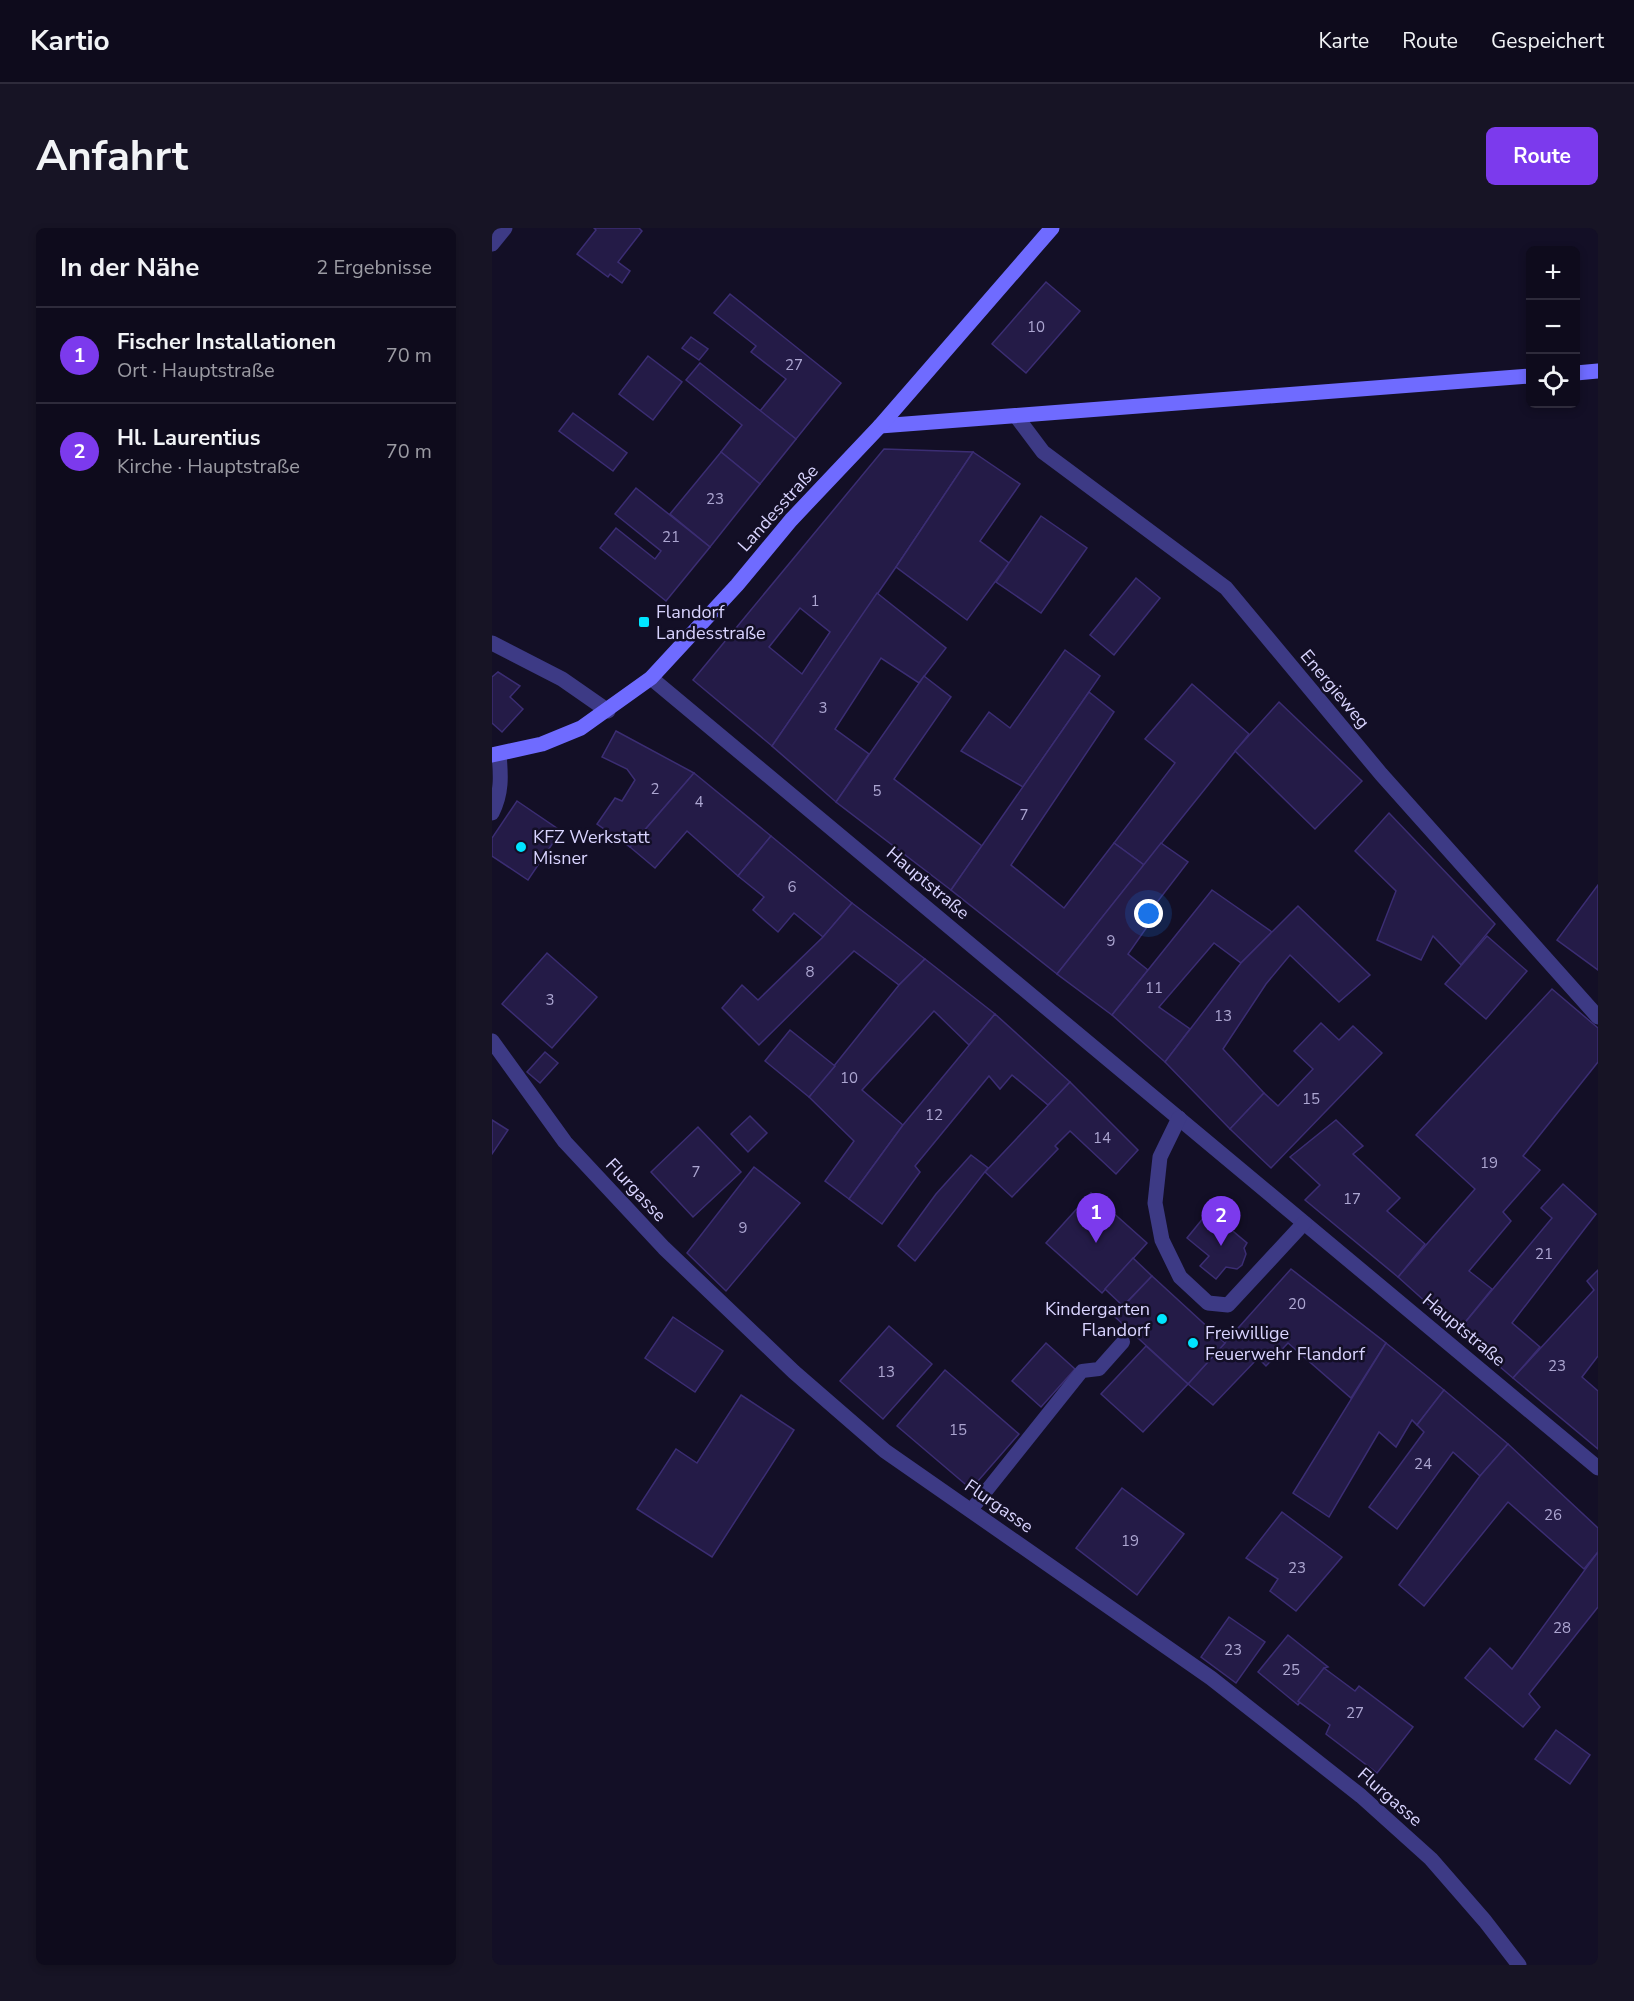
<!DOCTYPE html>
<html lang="de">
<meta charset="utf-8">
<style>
:root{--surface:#0e0b1c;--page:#171425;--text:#f1f3f6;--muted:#9b9ba3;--line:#2e2b3b;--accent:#7c3aed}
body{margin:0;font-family:"Nunito Sans",sans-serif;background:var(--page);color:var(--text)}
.controls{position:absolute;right:18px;top:18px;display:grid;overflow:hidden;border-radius:9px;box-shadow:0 3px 9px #0003}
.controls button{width:54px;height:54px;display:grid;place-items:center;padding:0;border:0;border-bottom:2px solid var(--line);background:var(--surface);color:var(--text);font:30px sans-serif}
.you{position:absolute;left:657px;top:686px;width:21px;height:21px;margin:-15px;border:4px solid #fff;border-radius:50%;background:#1a73e8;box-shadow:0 0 0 9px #1a73e833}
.badge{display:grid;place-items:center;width:39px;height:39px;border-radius:50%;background:var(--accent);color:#fff;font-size:20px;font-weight:700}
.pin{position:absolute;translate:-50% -50px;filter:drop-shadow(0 2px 3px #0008)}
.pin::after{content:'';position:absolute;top:32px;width:21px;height:18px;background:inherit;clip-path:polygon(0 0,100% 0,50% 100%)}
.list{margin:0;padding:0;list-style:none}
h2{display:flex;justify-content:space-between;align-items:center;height:78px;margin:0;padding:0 24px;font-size:26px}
h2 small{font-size:20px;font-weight:400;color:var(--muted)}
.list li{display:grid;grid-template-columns:39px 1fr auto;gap:18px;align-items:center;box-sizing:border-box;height:96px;padding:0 24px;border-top:2px solid var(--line)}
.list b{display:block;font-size:22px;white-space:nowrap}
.list p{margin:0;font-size:20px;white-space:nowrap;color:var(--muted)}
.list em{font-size:20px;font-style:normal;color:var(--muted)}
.icon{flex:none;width:33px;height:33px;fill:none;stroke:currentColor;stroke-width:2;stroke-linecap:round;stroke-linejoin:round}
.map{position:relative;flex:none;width:1106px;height:1737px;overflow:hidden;border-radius:9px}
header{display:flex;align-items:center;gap:36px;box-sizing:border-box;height:84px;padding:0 30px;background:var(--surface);border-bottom:2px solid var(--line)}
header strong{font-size:28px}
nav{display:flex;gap:33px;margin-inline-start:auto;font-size:21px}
.intro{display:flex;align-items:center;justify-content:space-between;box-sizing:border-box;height:144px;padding:0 36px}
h1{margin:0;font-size:42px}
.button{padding:15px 27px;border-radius:9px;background:var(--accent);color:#fff;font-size:21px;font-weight:700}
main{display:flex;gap:36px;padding:0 36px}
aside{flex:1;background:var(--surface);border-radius:9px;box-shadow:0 3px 9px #0003}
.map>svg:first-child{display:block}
.building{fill:#241b47;stroke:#3b2d73;stroke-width:1.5;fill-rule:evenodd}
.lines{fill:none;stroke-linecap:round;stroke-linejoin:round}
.lane{stroke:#3d3a85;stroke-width:14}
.street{stroke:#3d3a85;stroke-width:15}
.secondary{stroke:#6f6bff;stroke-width:15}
.poi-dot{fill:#00e5ff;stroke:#130f26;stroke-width:2}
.labels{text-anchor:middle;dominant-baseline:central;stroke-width:5;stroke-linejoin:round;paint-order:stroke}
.number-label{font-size:15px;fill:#aca6d1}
.street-label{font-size:18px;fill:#d9d4ff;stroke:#130f26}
.poi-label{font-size:18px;fill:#d9d4ff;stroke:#130f26;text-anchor:start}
</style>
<header>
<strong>Kartio</strong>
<nav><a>Karte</a><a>Route</a><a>Gespeichert</a></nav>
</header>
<div class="intro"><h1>Anfahrt</h1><a class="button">Route</a></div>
<main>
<aside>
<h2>In der Nähe<small>2 Ergebnisse</small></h2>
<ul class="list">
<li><span class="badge">1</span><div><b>Fischer Installationen</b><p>Ort · Hauptstraße</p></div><em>70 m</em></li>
<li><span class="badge">2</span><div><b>Hl. Laurentius</b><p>Kirche · Hauptstraße</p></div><em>70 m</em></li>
</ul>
</aside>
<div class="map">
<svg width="1106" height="1737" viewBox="0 0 1106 1737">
<rect width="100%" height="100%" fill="#130f26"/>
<g class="building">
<path d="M102,0H147L150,3L126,34L138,43L130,55L118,46L116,49L85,26L104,2Z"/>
<path d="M554,54L588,83L534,145L500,116Z"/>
<path d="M238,66L349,155L304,211L268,183L294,151L259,124L264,118L222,85Z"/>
<path d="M199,109L216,121L207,132L190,120Z"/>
<path d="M156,128L190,154L161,192L127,166Z"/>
<path d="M208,135L304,211L268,256L229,224L250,197L194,152Z"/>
<path d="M81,185L135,225L121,243L67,203Z"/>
<path d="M392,221L481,224L404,339L280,518L201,452ZM308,380L338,404L310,446L277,419Z"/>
<path d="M229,224L268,256L218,319L178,286Z"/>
<path d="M481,224L528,256L488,313L517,335L475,392L404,339Z"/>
<path d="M144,260L218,319L174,373L108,320L124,300L163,331L169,323L123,286Z"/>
<path d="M549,288L595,320L549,385L504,354Z"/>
<path d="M644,350L668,370L622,427L598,407Z"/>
<path d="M385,365L454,420L427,455L389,430L343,501L377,526L344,574L280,518Z"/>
<path d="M573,422L608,448L531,559L469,523L497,484L518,500Z"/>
<path d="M6,444L28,458L18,469L31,481L10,504L0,495V449Z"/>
<path d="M432,448L459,469L402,551L490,618L459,662L344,574Z"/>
<path d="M700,456L757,506L652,637L622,615L683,535L653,511Z"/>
<path d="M597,464L622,484L519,637L572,680L622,615L652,637L565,746L459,662Z"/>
<path d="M787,474L870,553L823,601L743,523Z"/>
<path d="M124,503L202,545L138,619L105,596L123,570L130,573L143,552L135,541L110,529Z"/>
<path d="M202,545L279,608L246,648L195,603L163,640L138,619Z"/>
<path d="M25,573L69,603L36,652L0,628V610Z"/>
<path d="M897,585L1003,696L969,737L941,708L929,732L885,712L904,663L863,623Z"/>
<path d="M279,608L360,675L331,709L302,685L286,704L261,682L272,669L246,648Z"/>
<path d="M669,615L696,634L649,695L655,699L636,726L656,742L620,787L565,746Z"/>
<path d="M1106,657V742L1065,712Z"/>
<path d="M720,662L780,704L749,735L722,715L667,779L698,801L673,834L620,787Z"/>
<path d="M360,675L433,731L407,757L362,723L267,817L230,780L250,757L266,772L331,709Z"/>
<path d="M806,678L878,747L847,774L798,727L774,756L731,821L772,865L738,901L673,834L749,735Z"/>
<path d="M995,708L1035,743L994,791L953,756Z"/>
<path d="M55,725L105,769L60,820L10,776Z"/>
<path d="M433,731L503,786L477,817L442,783L370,862L411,897L357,971L333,953L362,913L317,869L407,757Z"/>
<path d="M1060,761L1106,800V834L1031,928L1048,942L1011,984L1019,993L977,1043L1000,1061L966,1103L906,1049L983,961L924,907Z"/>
<path d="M503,786L578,854L556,877L520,847L508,861L497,848L423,938L428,944L390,996L357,971L411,897Z"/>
<path d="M829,795L847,812L861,798L890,825L779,940L738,901L772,865L786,878L821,841L802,823Z"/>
<path d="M298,802L343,838L317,869L273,833Z"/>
<path d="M53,824L66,835L48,855L35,844Z"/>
<path d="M578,854L646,922L624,946L578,903L563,918L566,921L520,969L493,944Z"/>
<path d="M258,888L275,905L256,924L239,906Z"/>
<path d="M0,892L16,902L0,926Z"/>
<path d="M844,892L871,918L861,926L908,970L895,983L933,1016L906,1049L813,972L828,957L798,929Z"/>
<path d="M206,899L249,944L201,989L159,944Z"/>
<path d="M479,927L496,940L423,1033L406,1018L444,966Z"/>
<path d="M262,939L308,975L234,1063L195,1025Z"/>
<path d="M1071,956L1104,986L1020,1095L1048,1119L1021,1150L966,1103L1060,990L1049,980Z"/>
<path d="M599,965L655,1015L610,1065L554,1015Z"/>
<path d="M717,983L755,1015L752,1020L754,1026L750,1037L745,1041L734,1039L724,1051L708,1038L717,1028L695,1010Z"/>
<path d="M641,1030L660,1048L631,1078L613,1061Z"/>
<path d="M799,1041L894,1115L859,1170L796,1115L774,1138L766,1130L721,1177L696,1156Z"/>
<path d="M1106,1042V1128L1090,1149L1106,1163V1221L1021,1150L1102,1062L1095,1053Z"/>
<path d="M660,1048L733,1115L696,1156L622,1088Z"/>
<path d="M181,1089L231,1123L203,1164L153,1130Z"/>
<path d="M397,1098L440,1136L391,1191L348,1153Z"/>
<path d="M554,1115L583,1141L549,1179L520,1153Z"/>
<path d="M894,1115L952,1162L925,1197L920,1192L904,1219L887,1204L837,1289L801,1265Z"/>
<path d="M654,1118L696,1156L651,1204L609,1166Z"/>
<path d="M453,1142L527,1206L479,1261L405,1198Z"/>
<path d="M952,1162L1016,1216L988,1248L961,1224L905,1301L877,1279L932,1204L925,1197Z"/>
<path d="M249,1167L302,1202L220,1329L145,1281L184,1221L205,1235Z"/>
<path d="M1016,1216L1106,1300V1324L1092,1341L1016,1274L932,1378L907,1357L988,1248Z"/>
<path d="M630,1260L692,1306L645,1367L584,1320Z"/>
<path d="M790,1284L850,1329L804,1383L778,1363L786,1351L754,1330Z"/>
<path d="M1106,1324V1379L1037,1466L1048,1479L1031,1499L973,1450L998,1420L1020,1441Z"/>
<path d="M737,1389L773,1414L744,1455L709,1429Z"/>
<path d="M796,1407L836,1439L832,1440L806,1477L766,1444Z"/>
<path d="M832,1440L863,1463L867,1458L921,1499L885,1545L834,1506L838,1497L806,1473Z"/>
<path d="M1064,1502L1098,1527L1078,1556L1043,1531Z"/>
</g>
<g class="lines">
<path class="lane" d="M479,1282L590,1143L607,1141L631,1114"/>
<g class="street">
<path d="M0,16L13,0"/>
<path d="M524,188L551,224L734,360L889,546L1106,789"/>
<path d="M0,415L70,451L116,483"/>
<path d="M159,450L1106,1240"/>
<path d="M0,585C10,565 9,548 7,526"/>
<path d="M0,813L73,914L172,1020L302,1144L393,1223L719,1450L869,1568L939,1631L993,1693L1027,1737"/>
<path d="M687,890L668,929L663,975L670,1012L688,1049L716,1075L736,1077L812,995"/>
</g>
<g class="secondary">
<path d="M1084,145L1106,143"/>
<path d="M388,198L1038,148"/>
<path d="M0,527L50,516L89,500L159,450L245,357L299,292L388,198L560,0"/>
</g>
</g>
<g class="poi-dot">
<rect x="146" y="388" width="12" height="12" rx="3"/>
<circle cx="29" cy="619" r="6"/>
<circle cx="670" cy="1091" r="6"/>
<circle cx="701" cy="1115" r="6"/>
</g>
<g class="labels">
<g class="number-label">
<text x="544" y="99">10</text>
<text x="302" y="137">27</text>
<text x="223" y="271">23</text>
<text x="179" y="309">21</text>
<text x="323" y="373">1</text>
<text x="331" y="480">3</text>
<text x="163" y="561">2</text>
<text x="385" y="563">5</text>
<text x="207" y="574">4</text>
<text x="532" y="587">7</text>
<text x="300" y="659">6</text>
<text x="619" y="713">9</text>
<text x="318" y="744">8</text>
<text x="662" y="760">11</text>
<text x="58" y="772">3</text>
<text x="731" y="788">13</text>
<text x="357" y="850">10</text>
<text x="819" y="871">15</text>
<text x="442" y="887">12</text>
<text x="610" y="910">14</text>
<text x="997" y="935">19</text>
<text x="204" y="944">7</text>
<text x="860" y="971">17</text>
<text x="251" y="1000">9</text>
<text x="1052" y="1026">21</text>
<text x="805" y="1076">20</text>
<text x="1065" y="1138">23</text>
<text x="394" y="1144">13</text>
<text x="466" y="1202">15</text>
<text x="931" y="1236">24</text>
<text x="1061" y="1287">26</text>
<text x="638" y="1313">19</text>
<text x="805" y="1340">23</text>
<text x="1070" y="1400">28</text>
<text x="741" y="1422">23</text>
<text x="799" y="1442">25</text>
<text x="863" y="1485">27</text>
</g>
<g class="street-label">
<text transform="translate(286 280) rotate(-48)">Landesstraße</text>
<text transform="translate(843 461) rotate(50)">Energieweg</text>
<text transform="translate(436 655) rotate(40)">Hauptstraße</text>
<text transform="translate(144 962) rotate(47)">Flurgasse</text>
<text transform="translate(972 1102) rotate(40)">Hauptstraße</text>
<text transform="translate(507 1278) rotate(35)">Flurgasse</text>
<text transform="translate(898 1569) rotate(41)">Flurgasse</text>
</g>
<g class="poi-label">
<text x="164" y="384">Flandorf<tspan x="164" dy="21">Landesstraße</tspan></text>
<text x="41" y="609">KFZ Werkstatt<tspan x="41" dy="21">Misner</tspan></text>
<text x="658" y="1081" text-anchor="end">Kindergarten<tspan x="658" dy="21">Flandorf</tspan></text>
<text x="713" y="1105">Freiwillige<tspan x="713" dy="21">Feuerwehr Flandorf</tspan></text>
</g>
</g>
</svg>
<div class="controls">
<button>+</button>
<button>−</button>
<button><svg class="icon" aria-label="locate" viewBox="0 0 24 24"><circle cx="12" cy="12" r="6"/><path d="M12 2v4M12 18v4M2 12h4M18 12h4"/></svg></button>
</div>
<div class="you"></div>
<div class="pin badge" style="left:604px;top:1015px">1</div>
<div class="pin badge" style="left:729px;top:1018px">2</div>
</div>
</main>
